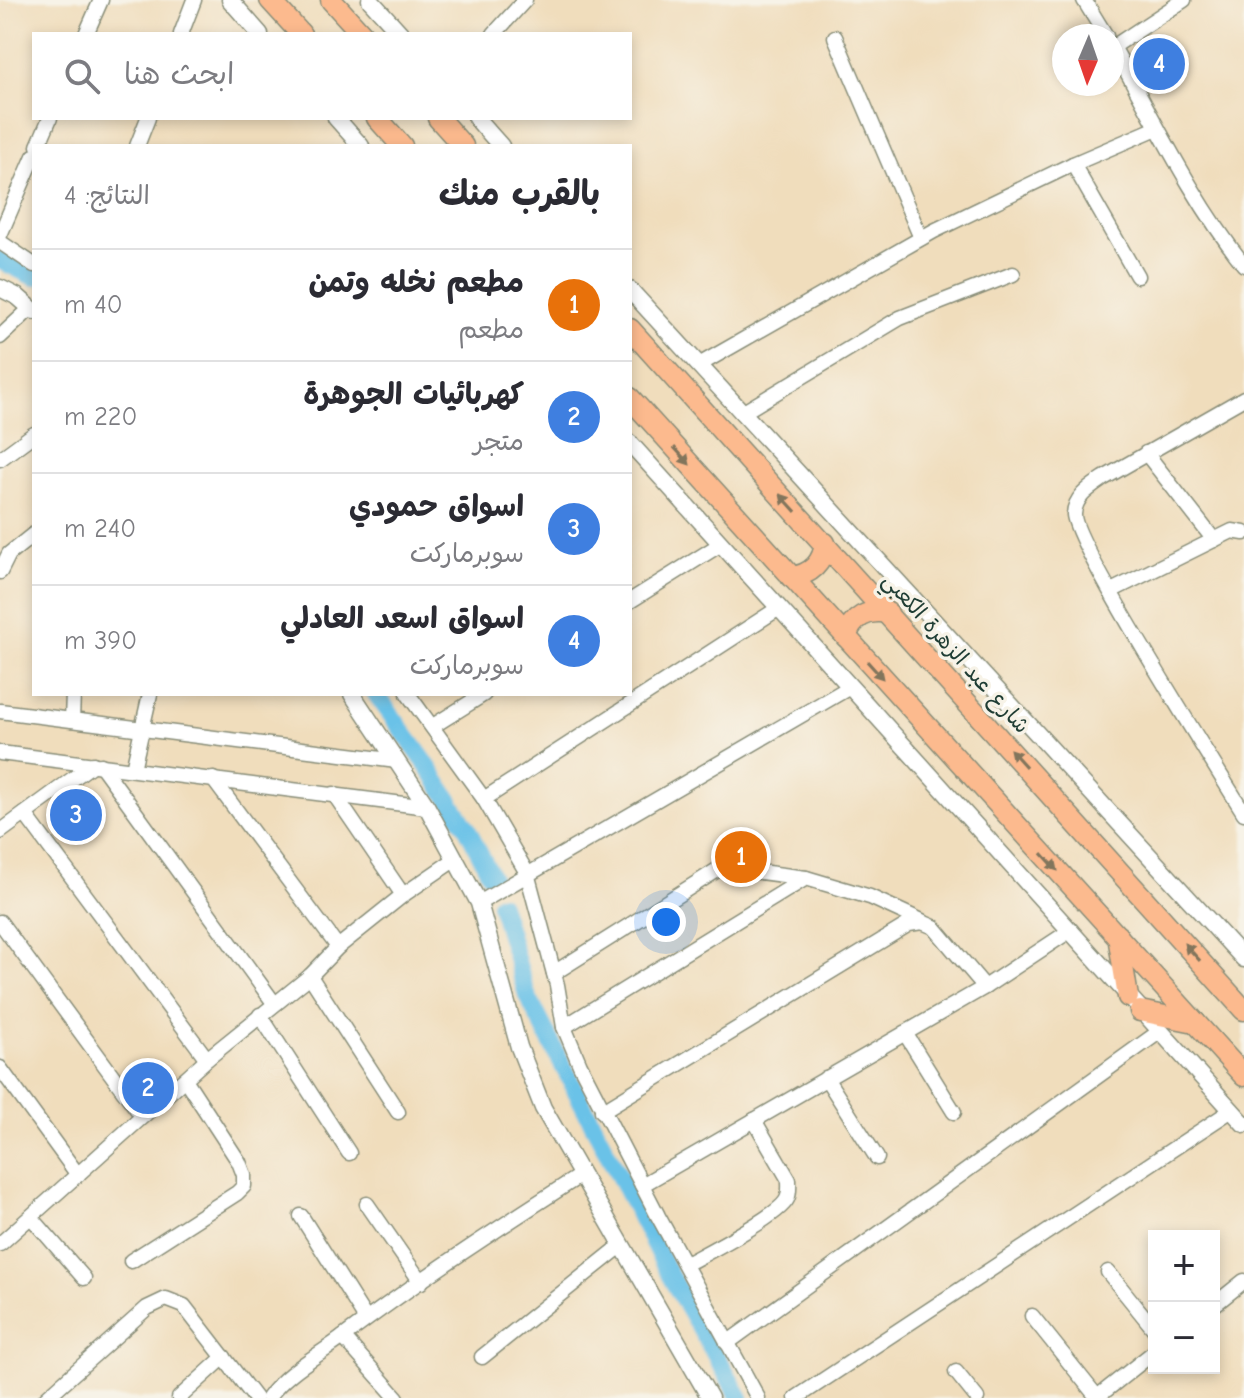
<!DOCTYPE html>
<html lang="ar">
<meta charset="utf-8">
<style>
:root{--surface:#fff;--page:#f7f7f7;--text:#2b2b33;--muted:#7c7c81;--line:#e1e1e2;--accent:#d1495b}
body{margin:0;font-family:"Comic Neue","Playpen Sans Arabic",sans-serif;background:var(--page);color:var(--text);direction:rtl}
.controls{position:absolute;right:24px;bottom:24px;display:grid;overflow:hidden;border-radius:0px;box-shadow:0 4px 12px #0003}
.controls button{width:72px;height:72px;display:grid;place-items:center;padding:0;border:0;border-bottom:2px solid var(--line);background:var(--surface);color:var(--text);font:40px sans-serif}
.compass{position:absolute;left:1052px;top:24px;width:72px;height:72px;border-radius:50%;background:var(--surface);box-shadow:0 4px 12px #0003;rotate:182deg}
.you{position:absolute;left:666px;top:922px;width:28px;height:28px;margin:-20px;border:6px solid #fff;border-radius:50%;background:#1a73e8;box-shadow:0 0 0 12px #1a73e833}
.badge{display:grid;place-items:center;width:52px;height:52px;border-radius:50%;background:var(--accent);color:#fff;font-size:26px;font-weight:700}
.pin{position:absolute;translate:-50% -50%;border:4px solid #fff;box-shadow:0 2px 8px #0006}
.list{margin:0;padding:0;list-style:none}
h2{display:flex;justify-content:space-between;align-items:center;height:104px;margin:0;padding:0 32px;font-size:34px}
h2 small{font-size:26px;font-weight:400;color:var(--muted)}
.list li{display:grid;grid-template-columns:52px 1fr auto;gap:24px;align-items:center;box-sizing:border-box;height:112px;padding:0 32px;border-top:2px solid var(--line)}
.list b{display:block;font-size:30px;white-space:nowrap}
.list p{margin:0;font-size:26px;white-space:nowrap;color:var(--muted)}
.list em{font-size:26px;font-style:normal;color:var(--muted)}
.icon{flex:none;width:44px;height:44px;fill:none;stroke:currentColor;stroke-width:2;stroke-linecap:round;stroke-linejoin:round}
.map{position:relative;flex:none;width:1244px;height:1398px;overflow:hidden;direction:ltr}
.search{position:absolute;background:var(--surface);box-shadow:0 4px 12px #0003;left:32px;top:32px;width:600px;height:88px;display:flex;align-items:center;gap:20px;box-sizing:border-box;padding:0 28px;border-radius:0px;color:var(--muted);font-size:30px}
.panel{position:absolute;background:var(--surface);box-shadow:0 4px 12px #0003;left:32px;top:144px;width:600px;height:552px;border-radius:0px;direction:rtl}
.map>svg:first-child{display:block}
.lines{fill:none;stroke-linecap:round;stroke-linejoin:round}
.canal{stroke:#6ac2e8;stroke-width:18}
.minor-casing{stroke:#888d78;stroke-width:17}
.tertiary-casing{stroke:#888d78;stroke-width:19}
.primary-casing{stroke:#888d78;stroke-width:23}
.minor{stroke:#fff;stroke-width:14}
.tertiary{stroke:#fff;stroke-width:16}
.primary{stroke:#fcba8e;stroke-width:20}
.oneway{fill:#82755c}
.labels{text-anchor:middle;dominant-baseline:central;stroke-width:7;stroke-linejoin:round;paint-order:stroke}
.street-label{font-size:22px;fill:#1f3d34;stroke:#f7f3e8}
</style>
<div class="map">
<svg width="1244" height="1398" viewBox="0 0 1244 1398">
<rect width="100%" height="100%" fill="#f7f3e8"/>
<filter id="ink" filterUnits="userSpaceOnUse"><feTurbulence type="fractalNoise" baseFrequency=".0125" numOctaves="2"/><feDisplacementMap in="SourceGraphic" scale="16" xChannelSelector="R" yChannelSelector="G"/><feConvolveMatrix kernelMatrix="1 2 1 2 8 2 1 2 1" color-interpolation-filters="sRGB"/></filter>
<filter id="wash" filterUnits="userSpaceOnUse"><feTurbulence type="fractalNoise" baseFrequency=".006" numOctaves="4" result="noise"/><feDisplacementMap in="SourceGraphic" scale="32" xChannelSelector="R" yChannelSelector="G"/><feGaussianBlur stdDeviation="1.8" result="paint"/><feColorMatrix in="noise" values="0 0 0 0 0 0 0 0 0 0 0 0 0 0 0 0 0 1.4 0 .05"/><feComposite in="paint" operator="in"/></filter>
<g filter="url(#wash)">
<rect width="100%" height="100%" fill="#f0ddbc"/>
<g class="lines">
<g class="canal">
<path d="M0,260L34,277"/>
<path d="M376,694L425,762L467,828L492,878"/>
<path d="M500,904L527,995L670,1276L740,1398"/>
</g>
</g>
</g>
<g filter="url(#ink)">
<g class="lines">
<defs>
<g id="minor">
<path d="M1084,0L1106,36"/>
<path d="M86,34L101,0"/>
<path d="M181,34L194,0"/>
<path d="M494,34L525,0"/>
<path d="M835,37L921,238"/>
<path d="M1112,45C1154,119 1191,198 1244,265"/>
<path d="M1113,47L1184,0"/>
<path d="M38,146L50,118"/>
<path d="M137,146L148,118"/>
<path d="M1073,164L1137,276"/>
<path d="M0,235L34,156"/>
<path d="M0,242L34,265"/>
<path d="M0,337L31,308"/>
<path d="M699,365L934,231L1073,164L1157,128"/>
<path d="M1244,398L1104,478C1091,487 1075,496 1074,514C1072,540 1220,774 1244,813"/>
<path d="M742,413L900,318L1013,274"/>
<path d="M1146,453L1214,540"/>
<path d="M0,459L34,434"/>
<path d="M0,572L9,554L34,534"/>
<path d="M1111,591L1232,531L1244,533"/>
<path d="M630,601L721,544"/>
<path d="M408,694L484,799L527,873L557,985L564,1027L580,1065L658,1216L758,1398"/>
<path d="M0,711L397,761"/>
<path d="M72,720L73,694"/>
<path d="M433,726L484,694"/>
<path d="M0,753L427,807"/>
<path d="M101,765L274,1003"/>
<path d="M133,769L150,694"/>
<path d="M213,779L338,947"/>
<path d="M334,794L403,895"/>
<path d="M484,799L779,608"/>
<path d="M25,814L207,1059"/>
<path d="M0,832L93,764"/>
<path d="M479,903L850,687"/>
<path d="M0,922L142,1116"/>
<path d="M554,973L722,867L806,878L870,897L922,921"/>
<path d="M310,976L398,1112"/>
<path d="M260,1015L349,1153"/>
<path d="M564,1027L806,878"/>
<path d="M905,1033L954,1112"/>
<path d="M0,1068L78,1175"/>
<path d="M826,1078L877,1158"/>
<path d="M602,1111L909,924L922,922L934,927L985,987"/>
<path d="M642,1185L985,987L1071,930"/>
<path d="M367,1204L421,1282"/>
<path d="M301,1216L366,1319"/>
<path d="M31,1217L84,1278"/>
<path d="M0,1244L207,1059L310,976L338,947L403,895L454,860"/>
<path d="M131,1261L237,1193L244,1186V1175L239,1162L185,1079"/>
<path d="M686,1264C706,1253 779,1216 787,1199C790,1193 789,1187 789,1180L754,1120"/>
<path d="M1108,1272L1154,1329"/>
<path d="M1214,1305L1244,1281"/>
<path d="M1032,1316L1097,1397"/>
<path d="M343,1337L397,1398"/>
<path d="M727,1343L1159,1032"/>
<path d="M482,1357L622,1245"/>
<path d="M956,1372L977,1398"/>
<path d="M46,1398L147,1308L166,1299L184,1306L255,1398"/>
<path d="M179,1398L224,1357"/>
<path d="M268,1398C286,1372 318,1356 343,1337C420,1279 500,1227 581,1175"/>
<path d="M796,1398L1232,1110"/>
<path d="M1096,1398L1154,1352"/>
</g>
<g id="tertiary">
<path d="M230,0L260,34"/>
<path d="M370,0L401,34"/>
<path d="M336,118L361,146"/>
<path d="M476,118L501,146"/>
<path d="M0,288L18,297L34,311"/>
<path d="M630,290L1244,959"/>
<path d="M630,443C835,670 1040,896 1244,1124"/>
<path d="M352,694L427,807L479,903L519,1047L543,1108L710,1398"/>
</g>
<g id="primary">
<path d="M270,0L301,34"/>
<path d="M331,0L362,34"/>
<path d="M377,118L402,146"/>
<path d="M438,118L463,146"/>
<path d="M630,329L1244,1010"/>
<path d="M630,398L1244,1076"/>
<path d="M791,577C811,575 823,563 825,543"/>
<path d="M846,637C853,617 867,609 888,613"/>
<path d="M1118,936L1128,997"/>
<path d="M1140,1011L1195,1022"/>
</g>
</defs>
<use href="#minor" class="minor-casing"/>
<use href="#tertiary" class="tertiary-casing"/>
<use href="#primary" class="primary-casing"/>
<use href="#minor" class="minor"/>
<use href="#tertiary" class="tertiary"/>
<use href="#primary" class="primary"/>
</g>
<defs><path id="oneway-solid" d="M-6-.8H1V-3.2L6.5 0L1 3.2V.8H-6Z" transform="scale(2)"/></defs>
<g class="oneway">
<use href="#oneway-solid" transform="translate(682 456) rotate(48)"/>
<use href="#oneway-solid" transform="translate(788 503) rotate(-132)"/>
<use href="#oneway-solid" transform="translate(875 670) rotate(48)"/>
<use href="#oneway-solid" transform="translate(1018 758) rotate(-132)"/>
<use href="#oneway-solid" transform="translate(1050 862) rotate(48)"/>
<use href="#oneway-solid" transform="translate(1192 952) rotate(-132)"/>
</g>
</g>
<g class="labels">
<g class="street-label">
<text transform="translate(956 653) rotate(48)">شارع عبد الزهرة الكعبي</text>
</g>
</g>
</svg>
<div class="controls">
<button>+</button>
<button>−</button>
</div>
<svg class="compass" viewBox="-18 -18 36 36"><path d="M0-13l5 13h-10z" fill="#e53935"/><path d="M0 13l5-13h-10z" fill="#7c7c81"/></svg>
<div class="you"></div>
<div class="pin badge" style="left:741px;top:857px;background:#e8710a">1</div>
<div class="pin badge" style="left:148px;top:1088px;background:#3f7fe0">2</div>
<div class="pin badge" style="left:76px;top:815px;background:#3f7fe0">3</div>
<div class="pin badge" style="left:1159px;top:64px;background:#3f7fe0">4</div>
<div class="search"><svg class="icon" aria-label="search" viewBox="0 0 24 24"><circle cx="10" cy="10" r="6"/><path d="M15 15l6 6"/></svg>ابحث هنا</div>
<section class="panel">
<h2>بالقرب منك<small>النتائج: 4</small></h2>
<ul class="list">
<li><span class="badge" style="background:#e8710a">1</span><div><b>مطعم نخله وتمن</b><p>مطعم</p></div><em>40 m</em></li>
<li><span class="badge" style="background:#3f7fe0">2</span><div><b>كهربائيات الجوهرة</b><p>متجر</p></div><em>220 m</em></li>
<li><span class="badge" style="background:#3f7fe0">3</span><div><b>اسواق حمودي</b><p>سوبرماركت</p></div><em>240 m</em></li>
<li><span class="badge" style="background:#3f7fe0">4</span><div><b>اسواق اسعد العادلي</b><p>سوبرماركت</p></div><em>390 m</em></li>
</ul>
</section>
</div>
